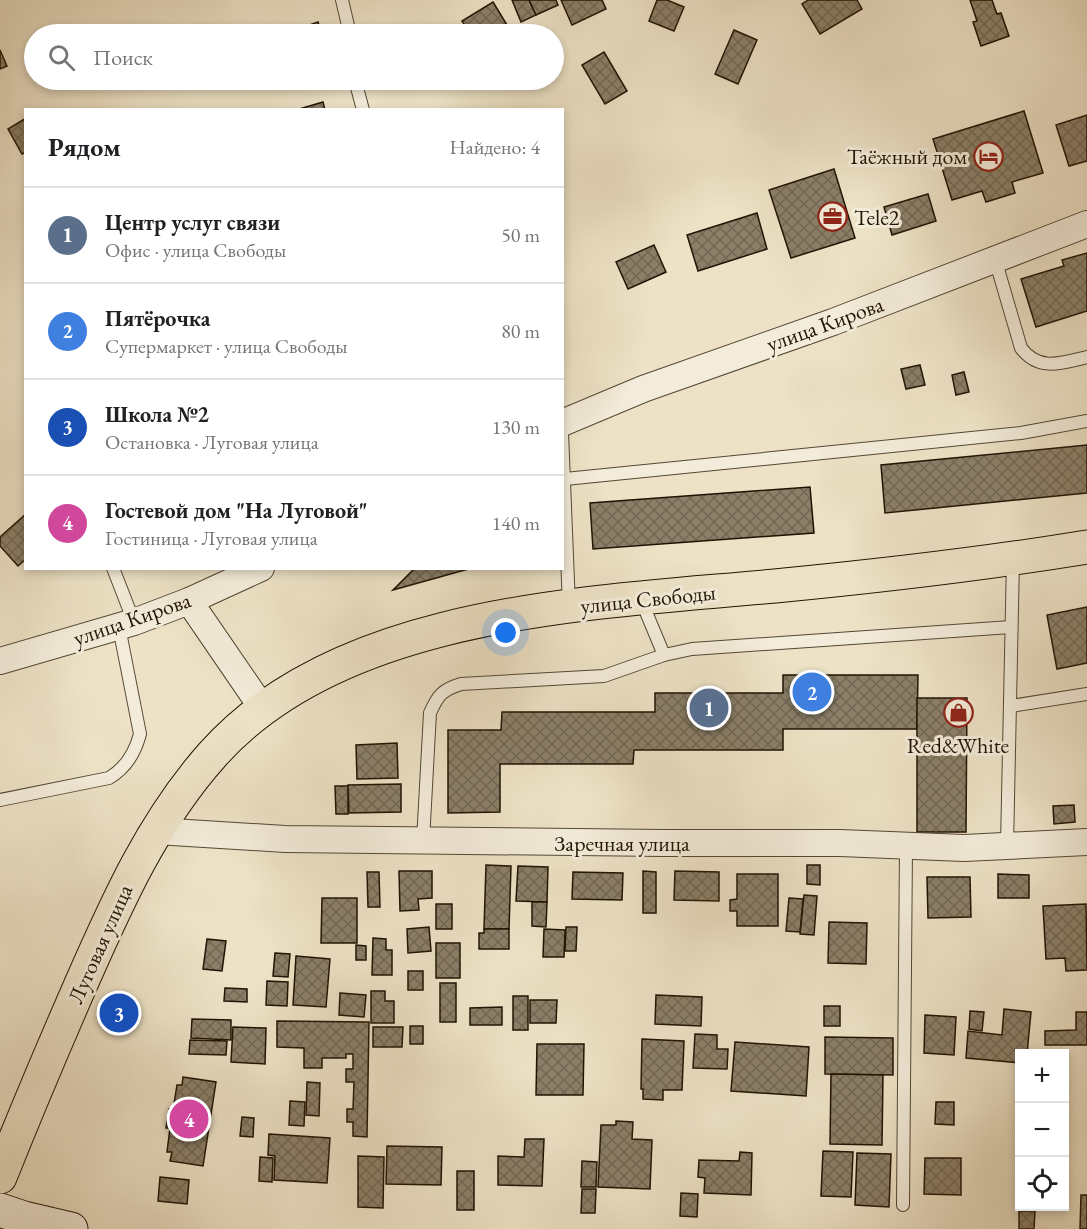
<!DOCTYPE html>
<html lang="ru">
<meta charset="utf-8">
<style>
:root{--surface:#fff;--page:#f2f2f2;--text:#202124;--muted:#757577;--line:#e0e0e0;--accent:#1a73e8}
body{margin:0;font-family:"EB Garamond",serif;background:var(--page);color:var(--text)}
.controls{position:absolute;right:18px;bottom:18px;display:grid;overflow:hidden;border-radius:0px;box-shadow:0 3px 9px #0003}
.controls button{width:54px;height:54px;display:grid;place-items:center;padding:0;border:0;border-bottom:2px solid var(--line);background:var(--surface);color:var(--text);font:30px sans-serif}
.you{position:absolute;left:506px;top:633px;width:21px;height:21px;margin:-15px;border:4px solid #fff;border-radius:50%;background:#1a73e8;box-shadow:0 0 0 9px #1a73e833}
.badge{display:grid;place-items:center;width:39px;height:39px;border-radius:50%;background:var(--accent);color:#fff;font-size:20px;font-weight:700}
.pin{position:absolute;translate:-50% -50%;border:3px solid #fff;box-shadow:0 2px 6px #0006}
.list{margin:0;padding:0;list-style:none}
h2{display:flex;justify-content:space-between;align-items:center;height:78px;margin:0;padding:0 24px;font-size:26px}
h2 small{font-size:20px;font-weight:400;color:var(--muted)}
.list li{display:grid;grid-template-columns:39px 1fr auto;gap:18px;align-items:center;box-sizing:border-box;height:96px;padding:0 24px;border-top:2px solid var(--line)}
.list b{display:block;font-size:22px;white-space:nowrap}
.list p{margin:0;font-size:20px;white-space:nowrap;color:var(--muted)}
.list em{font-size:20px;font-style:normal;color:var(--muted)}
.icon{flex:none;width:33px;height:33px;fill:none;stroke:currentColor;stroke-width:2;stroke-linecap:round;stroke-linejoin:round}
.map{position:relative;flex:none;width:1087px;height:1229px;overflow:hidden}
.search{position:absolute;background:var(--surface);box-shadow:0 3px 9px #0003;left:24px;top:24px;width:540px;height:66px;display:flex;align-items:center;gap:15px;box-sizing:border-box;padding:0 21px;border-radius:33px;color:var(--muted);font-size:22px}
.panel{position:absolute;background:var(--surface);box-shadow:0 3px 9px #0003;left:24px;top:108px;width:540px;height:462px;border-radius:0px}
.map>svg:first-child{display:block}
.building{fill:url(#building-cross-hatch);stroke:#211303;stroke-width:1.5}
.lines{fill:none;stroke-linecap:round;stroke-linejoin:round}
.lane-casing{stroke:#544734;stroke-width:14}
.street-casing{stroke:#544734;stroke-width:28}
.secondary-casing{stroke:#211303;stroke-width:35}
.primary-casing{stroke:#211303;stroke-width:35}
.lane{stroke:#f3ecda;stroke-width:12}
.street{stroke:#f3ecda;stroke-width:26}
.secondary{stroke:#f3ecda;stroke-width:33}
.primary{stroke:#ede2c6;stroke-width:33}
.labels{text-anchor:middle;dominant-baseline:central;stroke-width:6;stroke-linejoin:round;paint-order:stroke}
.poi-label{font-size:22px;fill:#211303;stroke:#f3ecda;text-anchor:end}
.street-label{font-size:22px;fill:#211303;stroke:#f3ecda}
</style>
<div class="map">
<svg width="1087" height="1229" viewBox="0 0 1087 1229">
<defs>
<pattern id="building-cross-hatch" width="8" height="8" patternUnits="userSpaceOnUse" patternTransform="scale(1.5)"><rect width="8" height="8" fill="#8b7f68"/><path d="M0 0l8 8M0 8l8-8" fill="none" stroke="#716753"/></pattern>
</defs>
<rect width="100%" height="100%" fill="#ede2c6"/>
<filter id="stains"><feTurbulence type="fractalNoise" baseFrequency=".00333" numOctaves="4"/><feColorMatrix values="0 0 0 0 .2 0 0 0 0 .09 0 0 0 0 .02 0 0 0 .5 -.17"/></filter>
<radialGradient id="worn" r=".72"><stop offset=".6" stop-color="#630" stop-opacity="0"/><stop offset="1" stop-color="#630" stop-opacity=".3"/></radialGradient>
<g class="building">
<path d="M512,0H529L536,15L521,22Z"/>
<path d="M529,0H556L558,5L536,15Z"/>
<path d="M561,0H602L606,9L572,25Z"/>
<path d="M657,0H667L684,7L674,31L649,21Z"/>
<path d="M808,0H857L862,9L820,34L802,4Z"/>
<path d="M970,0H992L997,14L1001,13L1009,36L981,46L973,22L977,21Z"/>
<path d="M493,2L510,30L503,34H470L462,21Z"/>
<path d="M318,22L322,34H284Z"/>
<path d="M380,27L383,34H361Z"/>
<path d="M734,30L757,40L738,84L715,74Z"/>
<path d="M0,50L7,66L0,69Z"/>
<path d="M604,52L627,91L605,104L582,65Z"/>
<path d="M323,102L325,110H299V109Z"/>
<path d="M1024,111L1043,173L1012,182L1015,193L986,202L982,191L952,200L933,139Z"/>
<path d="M1087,115V161L1069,166L1056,125Z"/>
<path d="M26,118V152L22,154L8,129Z"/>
<path d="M834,169L855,238L791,258L769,190Z"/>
<path d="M928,194L936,221L892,235L884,207Z"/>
<path d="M757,213L767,249L698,271L687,235Z"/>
<path d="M654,245L666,272L628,289L616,262Z"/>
<path d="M1087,253V311L1036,327L1021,279L1064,266L1062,260Z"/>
<path d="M920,365L925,385L906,389L901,369Z"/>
<path d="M964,372L969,392L956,395L952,375Z"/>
<path d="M1087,445V493L885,513L881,465Z"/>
<path d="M810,487L814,533L593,549L590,503Z"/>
<path d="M26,514V559L18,566L0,546V537Z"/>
<path d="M415,568H472L393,590Z"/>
<path d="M1087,607V663L1057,669L1047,615Z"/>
<path d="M783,675H918L917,729H783V750H634L633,764H500V812L448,813V730H501L502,712H655V693H783Z"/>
<path d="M917,698H967L966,832H917Z"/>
<path d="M397,743L398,778L357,779L356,745Z"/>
<path d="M401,784V812L349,813L348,785Z"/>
<path d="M335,786H348V814H336Z"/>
<path d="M1074,805L1075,822L1054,824L1053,806Z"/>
<path d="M486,865L511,866L509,929H484Z"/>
<path d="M807,865H820V885L807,884Z"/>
<path d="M518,866L548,867L547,902L516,901Z"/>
<path d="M399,871H432V898L418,899L419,910L400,911Z"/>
<path d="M643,871L656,872V913H643Z"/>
<path d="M675,871L719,872V901L674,900Z"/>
<path d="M367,872H379L380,907H368Z"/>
<path d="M573,872L623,873L622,900L572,899Z"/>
<path d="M737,874H778V926H737V911H730V900L737,899Z"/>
<path d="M998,874L1029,875V898H998Z"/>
<path d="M927,877H970L971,917L928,918Z"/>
<path d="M804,895L817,896L814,935L800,934Z"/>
<path d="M322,898H357V943H321Z"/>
<path d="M789,898L803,899L800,932L786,931Z"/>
<path d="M532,902H547L546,927L532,926Z"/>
<rect x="436" y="904" width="16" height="25"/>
<path d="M1086,904L1087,970L1066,971L1065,958L1046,959L1043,906Z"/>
<path d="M829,922L867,923L866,964L828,963Z"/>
<path d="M429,927L431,951L408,953L407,929Z"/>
<path d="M566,927H577L576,951H565Z"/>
<path d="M484,929H509V949H479V933H484Z"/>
<path d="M544,929L565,930L564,957H543Z"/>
<path d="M373,938L386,939V950H392V975H372Z"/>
<path d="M207,939L226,941L222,971L203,969Z"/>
<rect x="436" y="943" width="24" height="35"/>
<path d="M356,945L366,946V960H356Z"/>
<path d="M275,953L290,954L288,977L273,976Z"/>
<path d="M296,956L330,959L326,1007L293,1005Z"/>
<rect x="408" y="971" width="15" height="19"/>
<path d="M267,981L288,982L287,1006L266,1005Z"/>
<rect x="440" y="983" width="16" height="39"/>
<path d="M225,988L247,989V1002L224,1001Z"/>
<path d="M371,991H385V1001H394V1023H371Z"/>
<path d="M340,993L366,995L364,1017L339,1015Z"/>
<path d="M656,995L702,997L701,1026L655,1024Z"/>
<rect x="513" y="996" width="15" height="34"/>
<path d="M530,1000H557L556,1023H530Z"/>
<rect x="824" y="1006" width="16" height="20"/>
<path d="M502,1007V1025H470V1008Z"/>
<path d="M1004,1009L1031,1012L1027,1054H1020V1063L966,1058L968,1031L1002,1035Z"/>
<path d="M970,1011L984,1012L982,1031L969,1029Z"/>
<path d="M1076,1012H1087V1045H1045V1031L1076,1030Z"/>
<path d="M925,1015L956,1017L954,1055L924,1053Z"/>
<path d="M192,1019L231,1020V1040L191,1038Z"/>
<path d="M277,1021L369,1022L367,1137L353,1136V1122H347V1109H353L354,1082H346V1069H353V1054H346V1058H322V1068H304V1048L277,1047Z"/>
<rect x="410" y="1026" width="13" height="18"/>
<path d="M233,1027L266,1028L265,1064L231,1062Z"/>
<path d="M373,1027H403L402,1047H373Z"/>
<path d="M695,1034L717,1035V1049H728L727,1069L693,1068Z"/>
<path d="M825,1037L893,1038V1075L825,1074Z"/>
<path d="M642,1039L684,1041L682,1090H663V1100L643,1099V1089H641Z"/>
<path d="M190,1040L227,1041L226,1055L189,1054Z"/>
<path d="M735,1042L809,1047L806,1096L731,1091Z"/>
<path d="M537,1044H584L583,1095H536Z"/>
<path d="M831,1074L883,1075L882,1145L830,1144Z"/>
<path d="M183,1077L216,1082L203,1166L170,1161L172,1152H167L170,1128H166L169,1109L173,1110L177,1085H182Z"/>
<path d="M307,1082L320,1083L319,1116L306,1115Z"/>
<path d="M290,1101L305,1102L304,1126L289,1125Z"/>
<path d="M936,1102H954V1125L935,1124Z"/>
<path d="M242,1117L254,1118L253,1137L240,1136Z"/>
<path d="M616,1121L633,1122L632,1139L652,1140L650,1189L598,1187L601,1125H616Z"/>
<path d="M269,1134L330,1138L327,1183L274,1180L275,1156L268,1155Z"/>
<path d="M525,1139H544L542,1186L498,1185V1156L524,1157Z"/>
<path d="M387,1146L442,1147L441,1185L386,1184Z"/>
<path d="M823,1151L853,1152L851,1197L821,1196Z"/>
<path d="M740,1152L752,1153L751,1195L704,1193L705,1178L698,1177L699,1160L739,1161Z"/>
<path d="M857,1153L891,1154L889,1207L855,1205Z"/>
<path d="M358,1156L384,1157L383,1208L358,1207Z"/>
<path d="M260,1157L273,1158L272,1182L259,1181Z"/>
<path d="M925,1158H961V1195L924,1194Z"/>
<path d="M1018,1160H1020V1199H1017Z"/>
<path d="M582,1161L597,1162L596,1187H581Z"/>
<rect x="457" y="1171" width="17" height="39"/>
<path d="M160,1177L189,1180L187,1204L158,1201Z"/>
<path d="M582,1189H596L595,1213H581Z"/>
<path d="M681,1193L698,1194L697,1217L680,1216Z"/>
<path d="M1081,1195H1087V1229H1080Z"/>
<path d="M1019,1211H1035L1034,1229H1019Z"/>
</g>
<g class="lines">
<defs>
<g id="lane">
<path d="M342,0L350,34"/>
<path d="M355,80L363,110"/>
<path d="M995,259L1021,348C1039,372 1062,363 1087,357"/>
<path d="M562,433L569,606"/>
<path d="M565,479L1021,433L1087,421"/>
<path d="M113,568L134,622"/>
<path d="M641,600L664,655"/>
<path d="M1011,706L1087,694"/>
<path d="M0,800L109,778C126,768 135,753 140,734L119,627"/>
<path d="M423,841L430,713C438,695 442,690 461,684L604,676L664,655L692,649L1011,627"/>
<path d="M1007,846L1013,560"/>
<path d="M903,1205L906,847"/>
</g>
<g id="street">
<path d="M562,423L643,389L833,322L1087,224"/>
<path d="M189,601L263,709"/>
<path d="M0,661L134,622L189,601L261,568"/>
<path d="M156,831L285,839L664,843H840L964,848L1087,842"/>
</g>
<path id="secondary" d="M0,1210L24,1218L71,1229"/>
<path id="primary" d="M0,1177C26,1112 53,1048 81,984C117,902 153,821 213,754C342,609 594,603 775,586C879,576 983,564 1087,547"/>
</defs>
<use href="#lane" class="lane-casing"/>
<use href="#street" class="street-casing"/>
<use href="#secondary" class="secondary-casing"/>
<use href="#primary" class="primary-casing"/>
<use href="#lane" class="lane"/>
<use href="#street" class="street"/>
<use href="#secondary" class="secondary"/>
<use href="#primary" class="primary"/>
</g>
<defs>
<symbol id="hotel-ring" viewBox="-11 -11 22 22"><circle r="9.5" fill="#f3ecda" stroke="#8f2418" stroke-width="1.5"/><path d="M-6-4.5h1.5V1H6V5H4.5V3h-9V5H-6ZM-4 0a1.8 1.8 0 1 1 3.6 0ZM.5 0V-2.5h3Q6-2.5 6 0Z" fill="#8f2418"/></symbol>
<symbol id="office-ring" viewBox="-11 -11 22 22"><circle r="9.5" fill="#f3ecda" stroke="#8f2418" stroke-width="1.5"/><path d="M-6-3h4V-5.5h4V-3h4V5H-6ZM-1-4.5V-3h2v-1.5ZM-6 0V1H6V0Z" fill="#8f2418"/></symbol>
<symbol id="shop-ring" viewBox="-11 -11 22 22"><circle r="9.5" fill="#f3ecda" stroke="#8f2418" stroke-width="1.5"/><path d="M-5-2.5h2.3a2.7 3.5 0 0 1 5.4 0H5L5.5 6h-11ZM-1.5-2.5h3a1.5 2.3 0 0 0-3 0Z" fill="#8f2418"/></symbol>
</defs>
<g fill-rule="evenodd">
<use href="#hotel-ring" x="972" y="140" width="33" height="33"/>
<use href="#office-ring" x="816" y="200" width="33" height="33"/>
<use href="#shop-ring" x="942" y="696" width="33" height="33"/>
</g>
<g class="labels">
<g class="poi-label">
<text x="967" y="156">Таёжный дом</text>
<text x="854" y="217" text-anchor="start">Tele2</text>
<text x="958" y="745" text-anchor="middle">Red&amp;White</text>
</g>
<g class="street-label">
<text transform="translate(825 324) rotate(-20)">улица Кирова</text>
<text transform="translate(648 599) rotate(-6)">улица Свободы</text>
<text transform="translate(132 619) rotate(-19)">улица Кирова</text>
<text x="622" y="843">Заречная улица</text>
<text transform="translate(100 944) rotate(-66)">Луговая улица</text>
</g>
</g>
<rect width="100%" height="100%" filter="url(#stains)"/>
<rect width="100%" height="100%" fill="url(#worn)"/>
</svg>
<div class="controls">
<button>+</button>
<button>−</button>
<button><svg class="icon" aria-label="locate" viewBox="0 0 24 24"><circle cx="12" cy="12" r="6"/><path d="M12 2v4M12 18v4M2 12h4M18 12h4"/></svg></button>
</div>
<div class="you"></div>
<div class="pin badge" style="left:709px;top:708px;background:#5c6f8a">1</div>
<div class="pin badge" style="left:812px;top:692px;background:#3f7fe0">2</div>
<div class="pin badge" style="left:119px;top:1013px;background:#1a4fb4">3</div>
<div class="pin badge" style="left:189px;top:1119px;background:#d1479c">4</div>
<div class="search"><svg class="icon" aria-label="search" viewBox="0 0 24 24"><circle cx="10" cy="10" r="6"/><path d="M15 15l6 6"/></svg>Поиск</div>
<section class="panel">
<h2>Рядом<small>Найдено: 4</small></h2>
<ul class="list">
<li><span class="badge" style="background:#5c6f8a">1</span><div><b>Центр услуг связи</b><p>Офис · улица Свободы</p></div><em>50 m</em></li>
<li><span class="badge" style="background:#3f7fe0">2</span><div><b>Пятёрочка</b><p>Супермаркет · улица Свободы</p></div><em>80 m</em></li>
<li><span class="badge" style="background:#1a4fb4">3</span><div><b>Школа №2</b><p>Остановка · Луговая улица</p></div><em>130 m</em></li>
<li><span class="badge" style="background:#d1479c">4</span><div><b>Гостевой дом &quot;На Луговой&quot;</b><p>Гостиница · Луговая улица</p></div><em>140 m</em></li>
</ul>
</section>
</div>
